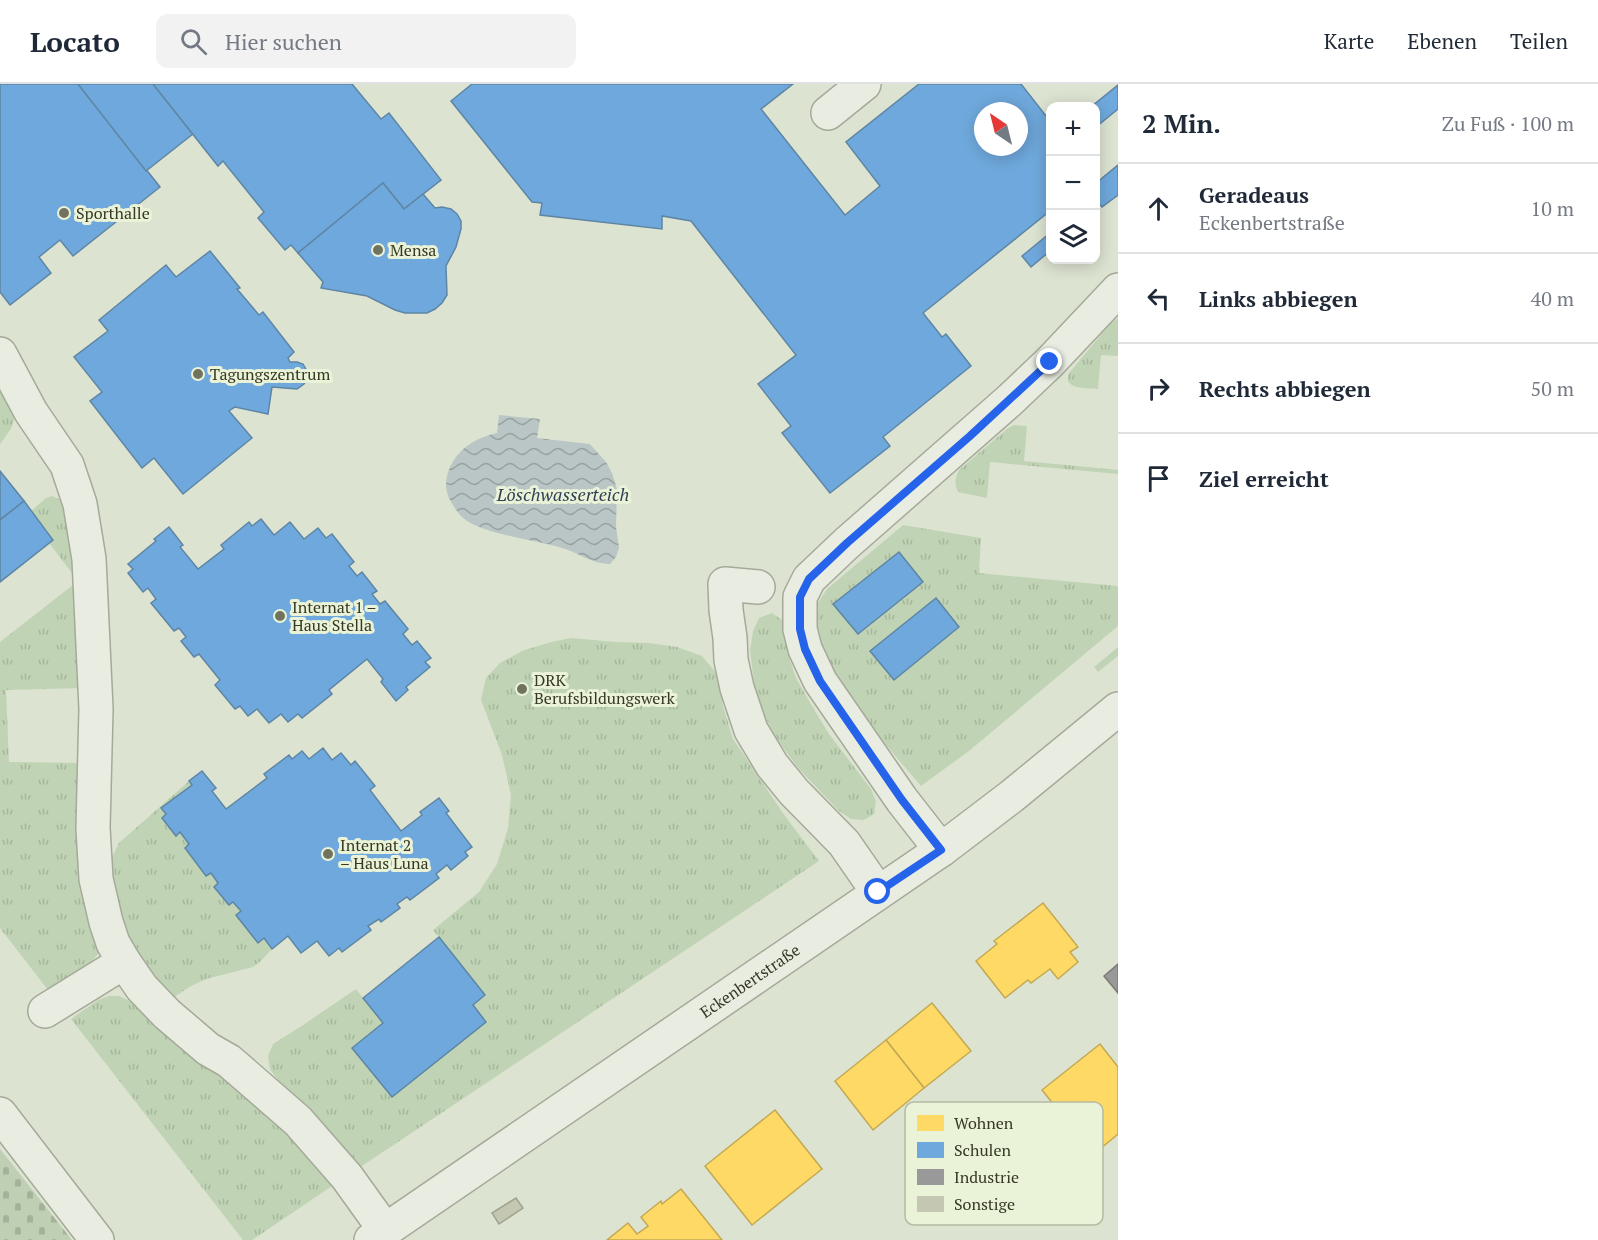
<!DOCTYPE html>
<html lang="de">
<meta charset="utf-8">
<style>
:root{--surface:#fff;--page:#f2f2f3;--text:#1f2937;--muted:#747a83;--line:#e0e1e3}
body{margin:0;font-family:"PT Serif",serif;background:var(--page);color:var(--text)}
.controls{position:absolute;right:18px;top:18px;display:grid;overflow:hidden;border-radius:12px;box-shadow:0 3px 15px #0003}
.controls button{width:54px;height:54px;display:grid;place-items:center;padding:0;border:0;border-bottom:2px solid var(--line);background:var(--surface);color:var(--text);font:30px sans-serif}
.compass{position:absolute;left:974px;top:18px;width:54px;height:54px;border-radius:50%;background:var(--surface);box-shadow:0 3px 15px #0003;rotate:325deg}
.stop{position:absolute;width:18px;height:18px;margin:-14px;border:4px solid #2563eb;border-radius:50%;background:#fff}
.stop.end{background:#2563eb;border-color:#fff;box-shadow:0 2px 6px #0008}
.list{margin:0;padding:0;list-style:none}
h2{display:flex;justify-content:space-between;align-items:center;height:78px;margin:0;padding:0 24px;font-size:26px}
h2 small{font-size:20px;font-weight:400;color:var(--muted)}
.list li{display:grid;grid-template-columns:39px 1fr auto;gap:18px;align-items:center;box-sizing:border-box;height:90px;padding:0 24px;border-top:2px solid var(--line)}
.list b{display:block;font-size:22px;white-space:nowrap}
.list p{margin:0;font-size:20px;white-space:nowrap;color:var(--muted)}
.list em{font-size:20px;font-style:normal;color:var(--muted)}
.icon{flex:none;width:33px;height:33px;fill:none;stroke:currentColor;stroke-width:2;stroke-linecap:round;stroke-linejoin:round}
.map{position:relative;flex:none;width:1118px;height:1156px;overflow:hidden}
header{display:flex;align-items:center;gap:36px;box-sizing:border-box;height:84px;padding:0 30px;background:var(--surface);border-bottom:2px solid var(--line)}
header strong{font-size:28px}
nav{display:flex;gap:33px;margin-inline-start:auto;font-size:21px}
.search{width:420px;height:54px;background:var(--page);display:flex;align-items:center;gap:15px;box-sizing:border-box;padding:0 21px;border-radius:12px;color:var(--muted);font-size:22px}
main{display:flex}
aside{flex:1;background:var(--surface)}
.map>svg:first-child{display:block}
.grass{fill:url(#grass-tufts)}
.cemetery{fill:url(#cemetery-stones)}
.water{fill:url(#water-waves)}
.homes{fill:#ffd966;stroke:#c2a952;stroke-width:1.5}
.schools{fill:#6fa8dc;stroke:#5e86a4;stroke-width:1.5;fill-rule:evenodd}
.industry{fill:#999;stroke:#7b7c75;stroke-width:1.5}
.building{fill:#c4c7b2;stroke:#a0a390;stroke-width:1.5}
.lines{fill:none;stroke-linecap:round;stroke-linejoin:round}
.minor-casing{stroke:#a5a999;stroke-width:36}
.minor{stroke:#e9ece1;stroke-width:33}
.route{stroke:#2563eb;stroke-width:8}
.poi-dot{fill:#70745f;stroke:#eaf3d8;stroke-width:2}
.labels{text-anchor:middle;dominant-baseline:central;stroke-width:6;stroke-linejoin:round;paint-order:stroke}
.poi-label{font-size:16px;fill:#353822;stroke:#eaf3d8;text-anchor:start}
.street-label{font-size:16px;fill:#353822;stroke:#eaf3d8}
.water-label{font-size:18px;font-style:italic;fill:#324256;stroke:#eaf3d8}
.key{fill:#eaf3d8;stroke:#b4bba1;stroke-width:1.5}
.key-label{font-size:16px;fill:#353822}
</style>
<header>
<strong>Locato</strong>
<div class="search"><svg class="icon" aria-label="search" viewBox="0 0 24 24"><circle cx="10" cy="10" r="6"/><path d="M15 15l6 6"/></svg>Hier suchen</div>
<nav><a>Karte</a><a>Ebenen</a><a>Teilen</a></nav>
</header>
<main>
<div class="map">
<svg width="1118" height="1156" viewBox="0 0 1118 1156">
<defs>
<pattern id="grass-tufts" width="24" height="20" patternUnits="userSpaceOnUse" patternTransform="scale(1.5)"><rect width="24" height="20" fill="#c0d4b5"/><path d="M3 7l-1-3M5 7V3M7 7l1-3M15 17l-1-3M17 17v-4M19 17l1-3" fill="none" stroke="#a6b79b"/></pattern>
<pattern id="cemetery-stones" width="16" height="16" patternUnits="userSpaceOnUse" patternTransform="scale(1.5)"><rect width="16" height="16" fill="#becfb4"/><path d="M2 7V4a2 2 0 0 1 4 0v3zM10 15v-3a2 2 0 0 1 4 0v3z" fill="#a4b29a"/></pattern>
<pattern id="water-waves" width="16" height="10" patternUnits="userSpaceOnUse" patternTransform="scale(1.5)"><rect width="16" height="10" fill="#b9c6c5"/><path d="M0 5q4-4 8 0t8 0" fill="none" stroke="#97a2a0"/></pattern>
</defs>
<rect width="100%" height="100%" fill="#dde3d1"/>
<g class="grass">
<path d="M1118,234V272L1101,271L1098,305C1087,304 1062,306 1069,289L1110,240Z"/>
<path d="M0,301C16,328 22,333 0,360Z"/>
<path d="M1014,341L1027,342L1024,377L1118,386V390L990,378L987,414L958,408C954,399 955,395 959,386L1008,344Z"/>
<path d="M52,412L61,416L67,423L83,505L85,604L6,606L9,678L82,679L102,858L99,869L91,878L48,906L0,844V558L78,497L49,459L53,455L31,427L46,414Z"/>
<path d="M903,441L981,454L979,489L1118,502V542L969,667L921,702L880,654L839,595L831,583L813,540L816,522L827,505Z"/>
<path d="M772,529L782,536L786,549L788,570L796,594L812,622L829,650L871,705L876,717L874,730L864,736L851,735L839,727L799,685L778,657L763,629L754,598L750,567L753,547L759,534Z"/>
<path d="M571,554L616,558L649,559L677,563L702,572L718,591L723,622L733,655L785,732L819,777L359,1084L332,1052L279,998L270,985L268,972L273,960L300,943L356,905L383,939L392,1013L486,938L473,921L485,910L433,846L479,808L497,780L508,744L511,711L502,671L481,616L486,594L500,579L522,567L551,558Z"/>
<path d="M1118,563V572L1098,588L1094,583Z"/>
<path d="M189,697L192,701L162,724L166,730L162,734L176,752L180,748L189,760L185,765L206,792L211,789L218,799L215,803L228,821L233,818L241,827L236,831L258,859L264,854L272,865L262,876L253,883L206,895L189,903L170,916L131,868L110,795L112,773L119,759Z"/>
<path d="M109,912H119L132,918L145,928L193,976L233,995L338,1098L252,1156H243L71,935L98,916Z"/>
</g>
<path class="cemetery" d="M0,1065L72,1156H0Z"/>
<path class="water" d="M499,331L540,335L537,354L590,360L606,378L612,389L617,405L616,443L619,464L616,473L610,480C592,480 579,469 562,464C538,456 479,450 462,433C456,427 453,421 449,414C444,403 446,393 450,383C460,363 476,354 497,349Z"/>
<g class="homes">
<path d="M1043,819L1078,863L1070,868L1078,878L1058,895L1050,885L1031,899L1028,896L1005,914L976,877L997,860L994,857Z"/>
<path d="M932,919L971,967L924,1004L886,956Z"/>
<path d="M886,956L924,1004L873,1046L835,997Z"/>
<path d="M1100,960L1118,983V1050L1094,1070L1042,1006Z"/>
<path d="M775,1026L822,1085L752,1141L705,1082Z"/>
<path d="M681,1105L722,1156H607L628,1139L637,1150L648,1142L641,1133L661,1117L662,1120Z"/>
</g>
<g class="schools">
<path d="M0,0H78L160,103L73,172L60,156L39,173L51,189L10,221L0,208Z"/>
<path d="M78,0H153L193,50L146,87Z"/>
<path d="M153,0H352L381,35L389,29L441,96L404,125L383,99L298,169L291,161L285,166L258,134L264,128L223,77L218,82Z"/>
<path d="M472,0H793L761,25L845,131L880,102L846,58L919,0H1021L1050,37V127L923,229L942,253L946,250L971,282L883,353L890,362L830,409L782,349L791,342L758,300L796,271L691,137L662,132V145L540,131L542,119L532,118L451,17ZM983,27H1019V63H983Z"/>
<path d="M1118,1V25L1096,43V22H1092Z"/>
<path d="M1118,81V111L1102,123L1096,116V99Z"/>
<path d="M383,99L404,125L423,110L435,124L442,123L451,125L457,130L461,137V145L456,163L446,182L447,211L442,219L435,225L427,229H405L395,226L367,212L321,204L323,198L298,169Z"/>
<path d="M1050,149V167L1031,183L1022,172Z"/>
<path d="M210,167L240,204L237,205L259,231L263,228L294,268L288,274L290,278H297L303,280L307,287L308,294L304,300L297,305L272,303L268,330L235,323L229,327L252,354L183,410L154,374L142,384L90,317L102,308L74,273L108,247L99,236L166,181L176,193Z"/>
<path d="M0,387L24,417L0,436Z"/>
<path d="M24,417L53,456L0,498V436Z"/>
<path d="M261,435L274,451L290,438L304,455L318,444L326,454L332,450L354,478L349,482L357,492L362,488L377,507L372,510L380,520L385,517L408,545L403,550L412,561L417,557L431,574L425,578L430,583L406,603L408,606L396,617L381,598L383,595L367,575L329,606L332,610L302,634L298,630L288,638L281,630L269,639L257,625L248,632L240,622L235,625L215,601L220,596L199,570L194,573L181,557L186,553L179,544L174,547L151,519L156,515L148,504L143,508L128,489L133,485L128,480L156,457L154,455L169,443L183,461L180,463L198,485L224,465L221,461L249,438L252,442Z"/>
<path d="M899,468L923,498L858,550L833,520Z"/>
<path d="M936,514L959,543L894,596L870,567Z"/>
<path d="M323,664L332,676L341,669L351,681L355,677L375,702L370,706L401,747L422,731L420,728L439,714L449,727L446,729L472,763L465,768L468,772L451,786L447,781L436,790L439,794L410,816L407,813L397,820L400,824L381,838L379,835L368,842L371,846L342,868L339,864L329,872L317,857L301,869L288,852L272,865L264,854L258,859L236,831L241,827L233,818L229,821L214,803L218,799L211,789L206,792L185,764L189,760L180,748L176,752L162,734L166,730L161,724L192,701L189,697L202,687L216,704L212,707L226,725L267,694L264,690L289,671L292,675L302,667L309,675Z"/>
<path d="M439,853L485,911L473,921L486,938L392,1013L352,964L383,939L363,914Z"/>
</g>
<path class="industry" d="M1118,880V909L1104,892Z"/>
<path class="building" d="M516,1114L523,1124L499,1140L492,1129Z"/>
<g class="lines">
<defs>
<g id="minor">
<path d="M828,29L864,0"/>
<path d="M0,270L31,328L67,381L80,420L89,475L96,625L93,744L96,795L106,838L113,859L124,878L142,904L167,930L208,965L229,977L298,1037L347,1093L385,1146"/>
<path d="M758,503L725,500L726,526L730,554L731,576L737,604L751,646L772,681L794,708L844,759L878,808"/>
<path d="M941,766L902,716L820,597L805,565L800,545V513L809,495L847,459L1010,316L1050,278L1118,206"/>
<path d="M45,927L124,878"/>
<path d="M0,1030L97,1156"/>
<path id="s1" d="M371,1156L941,766L1012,712L1118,625"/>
</g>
</defs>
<use href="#minor" class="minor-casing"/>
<use href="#minor" class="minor"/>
</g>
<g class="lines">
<path class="route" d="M878,808L941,766L902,716L820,597L805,565L800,545V513L809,495L847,459L970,352L1050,278"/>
</g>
<g class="poi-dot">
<circle cx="64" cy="129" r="6"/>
<circle cx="378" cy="166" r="6"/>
<circle cx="198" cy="290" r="6"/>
<circle cx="280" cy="532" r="6"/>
<circle cx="522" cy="605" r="6"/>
<circle cx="328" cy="770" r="6"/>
</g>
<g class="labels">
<g class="poi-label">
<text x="76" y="129">Sporthalle</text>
<text x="390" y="166">Mensa</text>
<text x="210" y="290">Tagungszentrum</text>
<text x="292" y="523">Internat 1 –<tspan x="292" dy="18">Haus Stella</tspan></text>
<text x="534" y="596">DRK<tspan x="534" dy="18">Berufsbildungswerk</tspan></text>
<text x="340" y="761">Internat 2<tspan x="340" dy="18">– Haus Luna</tspan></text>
</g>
<g class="street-label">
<text stroke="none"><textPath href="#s1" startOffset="459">Eckenbertstraße</textPath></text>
</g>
<g class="water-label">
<text x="563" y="410">Löschwasserteich</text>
</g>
</g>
<rect x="905" y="1018" width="198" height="123" rx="9" class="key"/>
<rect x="917" y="1031" width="27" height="16" fill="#ffd966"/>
<rect x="917" y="1058" width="27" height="16" fill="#6fa8dc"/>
<rect x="917" y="1085" width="27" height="16" fill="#999"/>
<rect x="917" y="1112" width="27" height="16" fill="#c4c7b2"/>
<g class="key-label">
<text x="954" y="1045">Wohnen</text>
<text x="954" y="1072">Schulen</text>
<text x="954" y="1099">Industrie</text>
<text x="954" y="1126">Sonstige</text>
</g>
</svg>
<div class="controls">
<button>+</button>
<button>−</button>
<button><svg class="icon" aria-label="layers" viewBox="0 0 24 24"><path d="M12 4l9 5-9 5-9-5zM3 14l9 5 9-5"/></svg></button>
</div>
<svg class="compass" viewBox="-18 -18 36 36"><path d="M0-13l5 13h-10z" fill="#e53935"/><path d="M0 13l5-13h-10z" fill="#747a83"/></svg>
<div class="stop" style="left:878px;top:808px"></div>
<div class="stop end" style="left:1050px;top:278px"></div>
</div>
<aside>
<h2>2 Min.<small>Zu Fuß · 100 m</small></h2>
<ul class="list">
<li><svg class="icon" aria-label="ahead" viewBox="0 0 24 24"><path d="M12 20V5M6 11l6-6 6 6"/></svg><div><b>Geradeaus</b><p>Eckenbertstraße</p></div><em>10 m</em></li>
<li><svg class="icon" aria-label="left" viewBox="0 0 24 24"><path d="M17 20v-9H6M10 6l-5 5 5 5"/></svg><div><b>Links abbiegen</b></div><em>40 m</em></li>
<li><svg class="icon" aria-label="right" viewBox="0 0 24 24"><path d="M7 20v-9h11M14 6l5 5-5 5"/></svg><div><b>Rechts abbiegen</b></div><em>50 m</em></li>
<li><svg class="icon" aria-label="arrive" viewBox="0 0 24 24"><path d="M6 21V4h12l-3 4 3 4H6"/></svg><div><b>Ziel erreicht</b></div></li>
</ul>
</aside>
</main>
